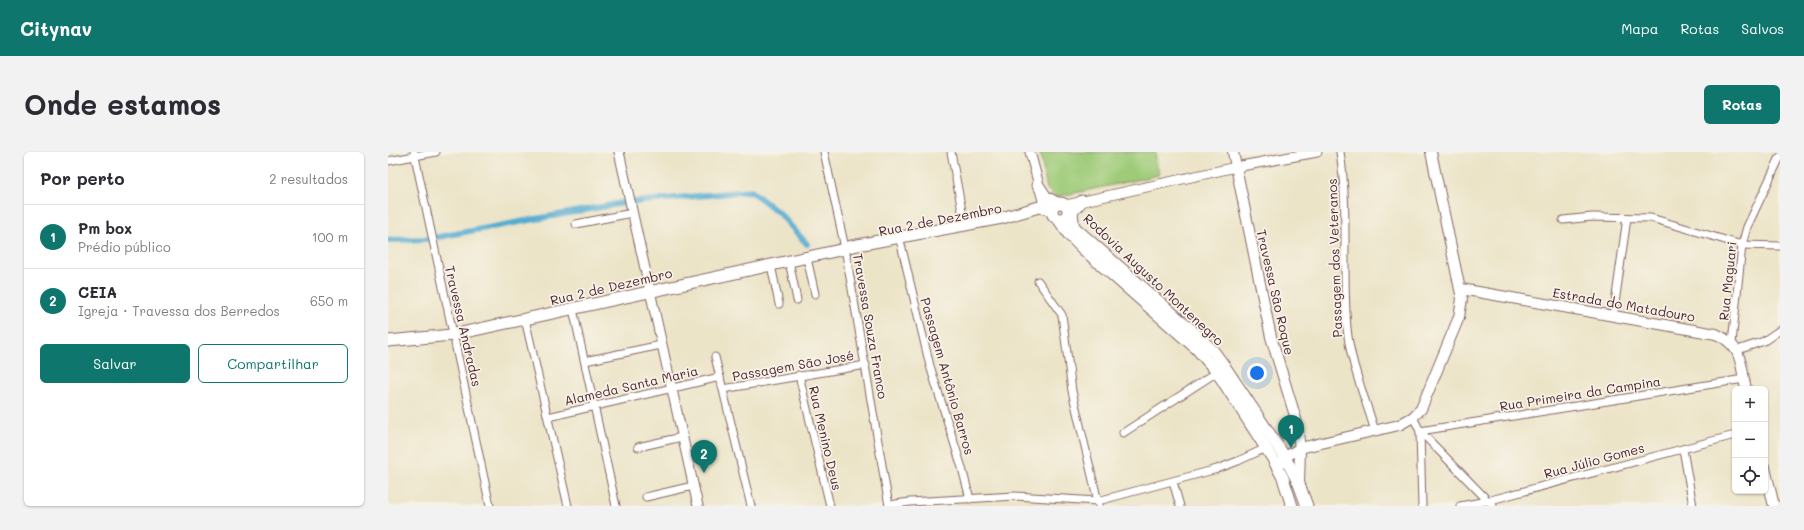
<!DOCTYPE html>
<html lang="pt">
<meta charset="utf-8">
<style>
:root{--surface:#fff;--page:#f2f2f3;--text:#2b2b33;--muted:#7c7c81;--line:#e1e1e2;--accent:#0f766e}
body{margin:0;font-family:Mali,sans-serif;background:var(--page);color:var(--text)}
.controls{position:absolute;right:12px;bottom:12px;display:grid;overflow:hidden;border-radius:6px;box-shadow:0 1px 3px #0004}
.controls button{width:36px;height:36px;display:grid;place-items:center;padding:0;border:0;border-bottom:1px solid var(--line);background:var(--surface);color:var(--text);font:20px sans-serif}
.you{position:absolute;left:869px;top:221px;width:14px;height:14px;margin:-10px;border:3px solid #fff;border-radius:50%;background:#1a73e8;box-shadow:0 0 0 6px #1a73e833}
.badge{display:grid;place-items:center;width:26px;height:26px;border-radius:50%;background:var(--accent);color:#fff;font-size:13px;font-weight:700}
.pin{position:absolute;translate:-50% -33px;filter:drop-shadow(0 1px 2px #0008)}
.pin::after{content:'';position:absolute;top:21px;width:14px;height:12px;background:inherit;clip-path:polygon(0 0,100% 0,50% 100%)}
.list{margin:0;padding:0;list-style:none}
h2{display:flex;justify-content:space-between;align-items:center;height:52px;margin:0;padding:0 16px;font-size:17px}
h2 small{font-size:13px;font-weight:400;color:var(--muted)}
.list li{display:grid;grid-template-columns:26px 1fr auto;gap:12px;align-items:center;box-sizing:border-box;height:64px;padding:0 16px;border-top:1px solid var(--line)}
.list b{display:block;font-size:15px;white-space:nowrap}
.list p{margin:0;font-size:13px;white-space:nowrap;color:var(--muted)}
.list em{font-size:13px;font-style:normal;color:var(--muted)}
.actions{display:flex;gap:8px;padding:12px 16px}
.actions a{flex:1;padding:9px 0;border:1px solid var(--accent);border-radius:6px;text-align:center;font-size:14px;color:var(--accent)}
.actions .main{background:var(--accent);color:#fff}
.icon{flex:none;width:22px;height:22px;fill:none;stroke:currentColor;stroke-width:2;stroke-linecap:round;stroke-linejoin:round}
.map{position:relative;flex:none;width:1392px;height:354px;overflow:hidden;border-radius:6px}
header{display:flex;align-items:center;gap:24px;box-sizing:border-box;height:56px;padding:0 20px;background:var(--accent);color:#fff}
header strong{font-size:19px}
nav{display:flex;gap:22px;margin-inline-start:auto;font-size:14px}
.intro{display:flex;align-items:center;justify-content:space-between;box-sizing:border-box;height:96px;padding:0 24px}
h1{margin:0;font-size:28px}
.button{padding:10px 18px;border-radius:6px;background:var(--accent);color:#fff;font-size:14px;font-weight:700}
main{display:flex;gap:24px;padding:0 24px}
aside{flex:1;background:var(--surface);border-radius:6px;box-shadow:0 1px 3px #0004}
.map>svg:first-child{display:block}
.green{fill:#9fcb78;stroke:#747552}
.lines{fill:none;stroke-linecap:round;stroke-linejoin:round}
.canal{stroke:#54acd1;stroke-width:6}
.minor-casing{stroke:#836462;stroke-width:9}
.tertiary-casing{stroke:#836462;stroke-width:11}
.secondary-casing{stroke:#836462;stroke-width:12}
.primary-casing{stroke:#836462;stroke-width:13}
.minor{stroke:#fff;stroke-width:7}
.tertiary{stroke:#fff;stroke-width:9}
.secondary{stroke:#fff;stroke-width:10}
.primary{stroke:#fff;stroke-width:11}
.labels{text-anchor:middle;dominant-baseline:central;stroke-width:3.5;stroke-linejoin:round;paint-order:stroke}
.street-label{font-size:13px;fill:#4a1f2b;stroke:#f7f3e8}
</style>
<header>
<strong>Citynav</strong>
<nav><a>Mapa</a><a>Rotas</a><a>Salvos</a></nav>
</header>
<div class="intro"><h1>Onde estamos</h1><a class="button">Rotas</a></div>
<main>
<aside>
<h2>Por perto<small>2 resultados</small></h2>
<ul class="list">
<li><span class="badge">1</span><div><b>Pm box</b><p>Prédio público</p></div><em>100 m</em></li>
<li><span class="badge">2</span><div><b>CEIA</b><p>Igreja · Travessa dos Berredos</p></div><em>650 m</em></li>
</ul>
<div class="actions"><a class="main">Salvar</a><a>Compartilhar</a></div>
</aside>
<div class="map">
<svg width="1392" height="354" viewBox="0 0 1392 354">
<rect width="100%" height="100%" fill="#f7f3e8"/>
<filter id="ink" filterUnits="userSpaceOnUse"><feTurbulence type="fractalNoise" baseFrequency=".025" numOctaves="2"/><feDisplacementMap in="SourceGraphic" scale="8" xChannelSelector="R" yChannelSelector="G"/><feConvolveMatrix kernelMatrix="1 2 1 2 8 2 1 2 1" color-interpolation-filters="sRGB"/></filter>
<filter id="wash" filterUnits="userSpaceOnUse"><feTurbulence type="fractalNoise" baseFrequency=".012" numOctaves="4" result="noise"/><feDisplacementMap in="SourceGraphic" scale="16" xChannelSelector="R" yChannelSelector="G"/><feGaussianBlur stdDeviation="0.9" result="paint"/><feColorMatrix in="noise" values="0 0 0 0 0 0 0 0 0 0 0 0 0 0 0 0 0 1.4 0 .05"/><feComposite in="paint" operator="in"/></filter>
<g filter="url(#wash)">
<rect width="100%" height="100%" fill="#ece4c7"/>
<path class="green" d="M652,0H767L771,23L668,45L659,37Z"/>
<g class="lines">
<path class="canal" d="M0,88L39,87L235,51L363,39L391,61L419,92"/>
</g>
</g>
<g filter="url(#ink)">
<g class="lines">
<defs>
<g id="minor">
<path d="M26,0L102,354"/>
<path d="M436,0L457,96L501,354"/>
<path d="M563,0L577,75"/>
<path d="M952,0C961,58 954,118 959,176C962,210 977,246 987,279"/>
<path d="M0,9L48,0"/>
<path d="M1175,68L1204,65L1263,66L1354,93L1392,94"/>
<path d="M188,72L244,61"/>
<path d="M511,84L542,214L574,316L582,347"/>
<path d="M419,106L427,142"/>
<path d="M401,109L409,148"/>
<path d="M383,113L391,152"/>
<path d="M650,129L674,163L684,239L711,354"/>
<path d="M185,157L228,354"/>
<path d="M1225,165L1239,66"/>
<path d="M137,167L180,354"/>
<path d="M1344,191L1354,93L1359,75L1392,5"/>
<path d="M1350,198L1376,189L1392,178"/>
<path d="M327,205L363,354"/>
<path d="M197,209L273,193"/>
<path d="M411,223L442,354"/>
<path d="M335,237L478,213"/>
<path d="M160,265L332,225"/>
<path d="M1025,265L1032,279L1105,354"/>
<path d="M1032,279L1356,227"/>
<path d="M1032,279L1034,354"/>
<path d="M735,281L829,220"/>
<path d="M250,295L294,285"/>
<path d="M1295,297L1305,354"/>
<path d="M785,330L792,354"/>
<path d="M258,345L305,334"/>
<path d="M501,353L522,350L627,344L710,349L829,317L850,309L878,296"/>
<path d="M1072,354L1099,349L1347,283"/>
</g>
<g id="tertiary">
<path d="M231,0L310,354"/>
<path d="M642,0L657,56"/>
<path d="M678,53L848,15L929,0"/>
</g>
<g id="secondary">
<path d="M845,0L883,185L908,267L912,296L911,332"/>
<path d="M1073,137L1328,182C1355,194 1352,211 1358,237"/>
<path d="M893,311L897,305L912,296L1011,273L1025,265L1033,257L1071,165L1074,147L1043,0"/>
<path d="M1377,316L1386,354"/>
</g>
<g id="primary">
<path d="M650,33L658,45L669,51"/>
<circle cx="672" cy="59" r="8"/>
<path d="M679,64L688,77L809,183L826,200L837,215L897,305L911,332L919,354"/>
<path d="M671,68L681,83L694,96L808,196L829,220L885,307L895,326L904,354"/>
<path d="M685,69L684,60L694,49"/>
<path d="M0,189L64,183L452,98L464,94L614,66L651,55L664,58"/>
</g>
</defs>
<use href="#minor" class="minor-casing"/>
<use href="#tertiary" class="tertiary-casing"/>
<use href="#secondary" class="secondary-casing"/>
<use href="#primary" class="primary-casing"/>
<use href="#minor" class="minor"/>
<use href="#tertiary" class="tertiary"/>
<use href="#secondary" class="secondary"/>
<use href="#primary" class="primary"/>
</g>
</g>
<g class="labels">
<g class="street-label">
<text transform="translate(552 67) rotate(-11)">Rua 2 de Dezembro</text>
<text transform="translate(946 106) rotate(-92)">Passagem dos Veteranos</text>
<text transform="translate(766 127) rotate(43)">Rodovia Augusto Montenegro</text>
<text transform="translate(1339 129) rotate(-84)">Rua Maguari</text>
<text transform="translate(223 134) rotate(-13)">Rua 2 de Dezembro</text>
<text transform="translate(888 140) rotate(77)">Travessa São Roque</text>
<text transform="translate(1236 152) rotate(10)">Estrada do Matadouro</text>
<text transform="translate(76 174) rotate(77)">Travessa Andradas</text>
<text transform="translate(483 174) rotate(80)">Travessa Souza Franco</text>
<text transform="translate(405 213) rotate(-10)">Passagem São José</text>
<text transform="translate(560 224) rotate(74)">Passagem Antônio Barros</text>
<text transform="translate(243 233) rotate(-13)">Alameda Santa Maria</text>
<text transform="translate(1192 241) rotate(-9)">Rua Primeira da Campina</text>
<text transform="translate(438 286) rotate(77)">Rua Menino Deus</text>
<text transform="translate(1206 308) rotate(-15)">Rua Júlio Gomes</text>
</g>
</g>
</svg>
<div class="controls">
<button>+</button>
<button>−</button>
<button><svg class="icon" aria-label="locate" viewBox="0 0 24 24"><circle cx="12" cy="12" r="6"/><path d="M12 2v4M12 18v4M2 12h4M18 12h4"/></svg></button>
</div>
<div class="you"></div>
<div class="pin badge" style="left:903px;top:296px">1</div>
<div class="pin badge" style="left:316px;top:321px">2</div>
</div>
</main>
